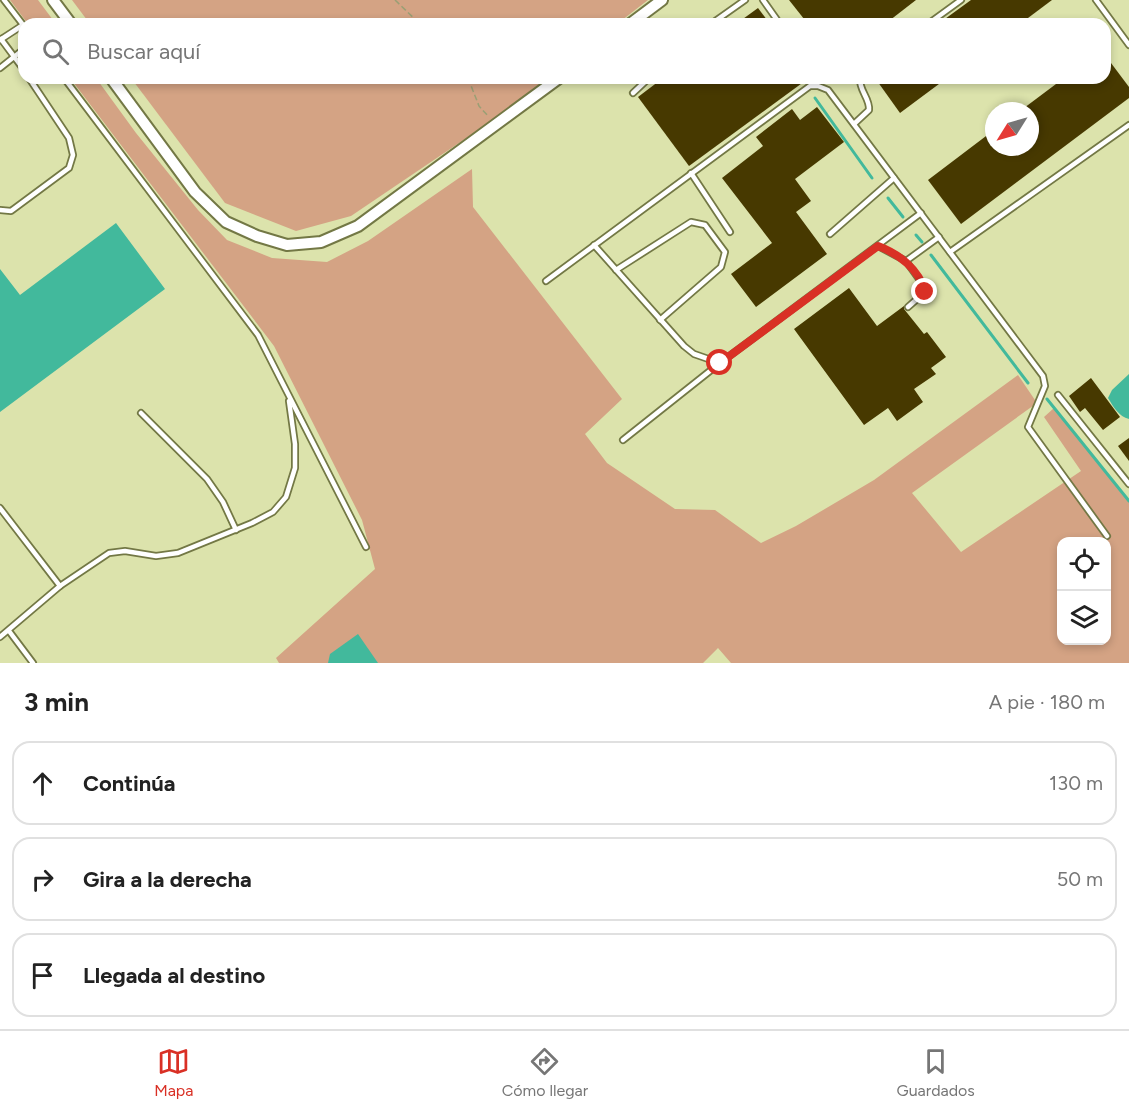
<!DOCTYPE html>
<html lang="es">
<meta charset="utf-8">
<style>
:root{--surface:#fff;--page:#f6f6f6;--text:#222;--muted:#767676;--line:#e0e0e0;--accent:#d93025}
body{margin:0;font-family:Figtree,sans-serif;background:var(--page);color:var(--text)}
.controls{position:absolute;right:18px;bottom:18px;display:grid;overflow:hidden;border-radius:12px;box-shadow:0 3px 9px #0003}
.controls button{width:54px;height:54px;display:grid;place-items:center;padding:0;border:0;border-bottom:2px solid var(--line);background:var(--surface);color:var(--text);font:30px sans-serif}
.compass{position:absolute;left:985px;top:102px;width:54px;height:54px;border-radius:50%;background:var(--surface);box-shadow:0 3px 9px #0003;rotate:233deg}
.stop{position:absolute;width:18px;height:18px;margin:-14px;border:4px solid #d93025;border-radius:50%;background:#fff}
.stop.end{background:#d93025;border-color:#fff;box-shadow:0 2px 6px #0008}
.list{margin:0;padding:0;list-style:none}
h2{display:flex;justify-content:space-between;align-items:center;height:78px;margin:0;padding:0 24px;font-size:26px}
h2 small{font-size:20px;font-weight:400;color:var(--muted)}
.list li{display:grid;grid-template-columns:39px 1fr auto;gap:18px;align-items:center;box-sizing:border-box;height:84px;margin:0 12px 12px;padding:0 12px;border:2px solid var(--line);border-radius:18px}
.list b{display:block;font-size:22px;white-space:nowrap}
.list em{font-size:20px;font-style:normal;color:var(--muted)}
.icon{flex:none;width:33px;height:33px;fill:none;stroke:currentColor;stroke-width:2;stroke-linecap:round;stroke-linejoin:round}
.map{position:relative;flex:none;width:1129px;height:663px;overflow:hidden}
.search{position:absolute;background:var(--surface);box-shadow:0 3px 9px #0003;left:18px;right:18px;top:18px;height:66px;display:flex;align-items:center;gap:15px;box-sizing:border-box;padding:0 21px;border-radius:18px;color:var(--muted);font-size:22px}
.sheet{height:366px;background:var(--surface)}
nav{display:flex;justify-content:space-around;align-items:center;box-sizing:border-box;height:84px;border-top:2px solid var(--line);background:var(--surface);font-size:16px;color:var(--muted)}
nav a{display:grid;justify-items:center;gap:3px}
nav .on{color:var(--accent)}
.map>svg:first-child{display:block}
.green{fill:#d4a384;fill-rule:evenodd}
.water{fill:#42b99c}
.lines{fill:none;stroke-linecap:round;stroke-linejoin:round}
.stream{stroke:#42b99c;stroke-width:3}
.building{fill:#473900}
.service-casing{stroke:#737845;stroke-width:8}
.tertiary-casing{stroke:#737845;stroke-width:14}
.path{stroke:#9a9f74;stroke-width:1.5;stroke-dasharray:6 3;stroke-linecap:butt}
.service{stroke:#fff;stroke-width:4.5}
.tertiary{stroke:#fff;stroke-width:10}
.route{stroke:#d93025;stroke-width:8}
</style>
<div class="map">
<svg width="1129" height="663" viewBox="0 0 1129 663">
<rect width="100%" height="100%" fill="#dce3ac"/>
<g class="green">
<path d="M10,0H38L56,24H28Z"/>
<path d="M72,0H648L617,24H90Z"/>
<path d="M70,78H96L136,133L198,210L227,240L272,258L327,262L368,241L472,169L473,207L622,399L585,434L607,463L675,509L715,510L761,543L796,526L874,480L1018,375L1037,403L912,493L961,552L1081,471L1044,417L1054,408L1129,501V663H731L718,648L703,663H279L276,658L375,569L362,520L274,346ZM1062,542H1106V640H1062Z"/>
<path d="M131,78H547L493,120L351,216L296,231L225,203Z"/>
</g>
<g class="water">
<path d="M116,223L165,289L0,412V269L20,295Z"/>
<path d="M1129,374V419C1119,417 1113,406 1108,398L1112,390Z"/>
<path d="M358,634L378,663H328L330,654Z"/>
</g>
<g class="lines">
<g class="stream">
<path d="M815,98L872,178"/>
<path d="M888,198L903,217"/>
<path d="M916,235L922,242"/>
<path d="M931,255L1028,383"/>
<path d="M1047,399L1129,501"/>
</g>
</g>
<g class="building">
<path d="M789,0H916L885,24H808Z"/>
<path d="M971,0H1052L1020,24H938Z"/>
<path d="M758,8L770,24H736Z"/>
<path d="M1105,55L1129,87V98L961,224L928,180L994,130V147H1030V111H1020L1064,78H1105Z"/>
<path d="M663,78H809L689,166L638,97Z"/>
<path d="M875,78H947L900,113Z"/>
<path d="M817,107L844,142L795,179L811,201L796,212L827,254L756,307L731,274L772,243L722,178L763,146L756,137L792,109L800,120Z"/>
<path d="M849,288L877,326L904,306V309L924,334L927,332L946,357L931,368L936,374L914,389L923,402L897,421L888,408L864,425L794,329Z"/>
<path d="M1091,378L1120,417L1103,430L1085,408L1080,412L1069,396Z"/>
<path d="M1129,438V461L1118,446Z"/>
</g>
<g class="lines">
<defs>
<g id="service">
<path d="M4,0L24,26"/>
<path d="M763,0L780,24"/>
<path d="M1096,0L1129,45"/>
<path d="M711,24L745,0"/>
<path d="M928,24L961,0"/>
<path d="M1,39L24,70"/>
<path d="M0,40L23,25"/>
<path d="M0,68L24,49"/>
<path d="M64,78L258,335L366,547"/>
<path d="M633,93L649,78"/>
<path d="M854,124L869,110C870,98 859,91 860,78"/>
<path d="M691,173L730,232"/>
<path d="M0,210L11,211L69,168L73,155L69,138L29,78"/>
<path d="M830,234L894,178"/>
<path d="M594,245L684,346L694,354L720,363"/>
<path d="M878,246L906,261"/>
<path d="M950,252L1129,125"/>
<path d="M616,270L691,222L705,225L725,252L721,267L660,320"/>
<path d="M546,281L810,86H818L828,90L1043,376L1045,386L1028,427L1107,536"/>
<path d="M908,307L925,292L924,286L906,261L939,237"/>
<path d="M1058,395L1129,484"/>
<path d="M141,413L207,479L223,502L236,530"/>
<path d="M623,440L720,363L921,213"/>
<path d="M0,508L60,586"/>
<path d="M9,631L33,663"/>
<path d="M0,637L60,586L109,553L125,551L156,556L178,553L252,523L273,512L286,497L295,468V444L289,401"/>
</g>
<g id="tertiary">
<path d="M53,0L71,24"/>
<path d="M630,24L662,0"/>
<path d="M111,78L195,192L226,222L257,236L287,245L321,242L358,226L559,78"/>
</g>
</defs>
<use href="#service" class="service-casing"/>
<use href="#tertiary" class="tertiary-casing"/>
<g class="path">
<path d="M395,0L420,24"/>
<path d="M468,78L479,106L488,116"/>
</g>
<use href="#service" class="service"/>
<use href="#tertiary" class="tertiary"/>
</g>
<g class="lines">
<path class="route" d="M720,363L878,246C899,254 919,269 925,292"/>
</g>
</svg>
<div class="controls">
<button><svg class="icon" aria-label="locate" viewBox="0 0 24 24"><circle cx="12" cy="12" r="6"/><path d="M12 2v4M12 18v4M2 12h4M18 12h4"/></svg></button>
<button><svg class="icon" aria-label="layers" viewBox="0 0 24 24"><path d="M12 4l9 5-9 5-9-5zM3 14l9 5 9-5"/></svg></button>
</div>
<svg class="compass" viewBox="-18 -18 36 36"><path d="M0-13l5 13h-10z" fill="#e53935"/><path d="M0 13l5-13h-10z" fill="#767676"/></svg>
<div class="stop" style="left:720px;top:363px"></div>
<div class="stop end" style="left:925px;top:292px"></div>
<div class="search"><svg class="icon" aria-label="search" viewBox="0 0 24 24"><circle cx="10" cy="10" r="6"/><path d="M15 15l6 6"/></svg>Buscar aquí</div>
</div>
<section class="sheet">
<h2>3 min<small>A pie · 180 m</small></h2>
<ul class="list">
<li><svg class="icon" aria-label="ahead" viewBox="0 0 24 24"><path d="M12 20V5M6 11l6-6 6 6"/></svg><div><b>Continúa</b></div><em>130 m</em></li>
<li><svg class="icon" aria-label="right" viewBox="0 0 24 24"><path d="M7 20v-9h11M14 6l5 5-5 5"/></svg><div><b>Gira a la derecha</b></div><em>50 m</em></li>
<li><svg class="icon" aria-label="arrive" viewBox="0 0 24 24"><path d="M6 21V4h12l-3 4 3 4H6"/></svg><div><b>Llegada al destino</b></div></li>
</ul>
</section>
<nav>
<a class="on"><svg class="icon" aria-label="map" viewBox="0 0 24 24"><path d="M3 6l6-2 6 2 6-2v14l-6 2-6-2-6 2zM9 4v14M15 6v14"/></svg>Mapa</a>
<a><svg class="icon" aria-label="directions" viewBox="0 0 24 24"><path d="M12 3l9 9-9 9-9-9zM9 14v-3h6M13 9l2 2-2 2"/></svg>Cómo llegar</a>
<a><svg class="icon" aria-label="saved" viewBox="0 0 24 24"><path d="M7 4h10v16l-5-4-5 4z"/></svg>Guardados</a>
</nav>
